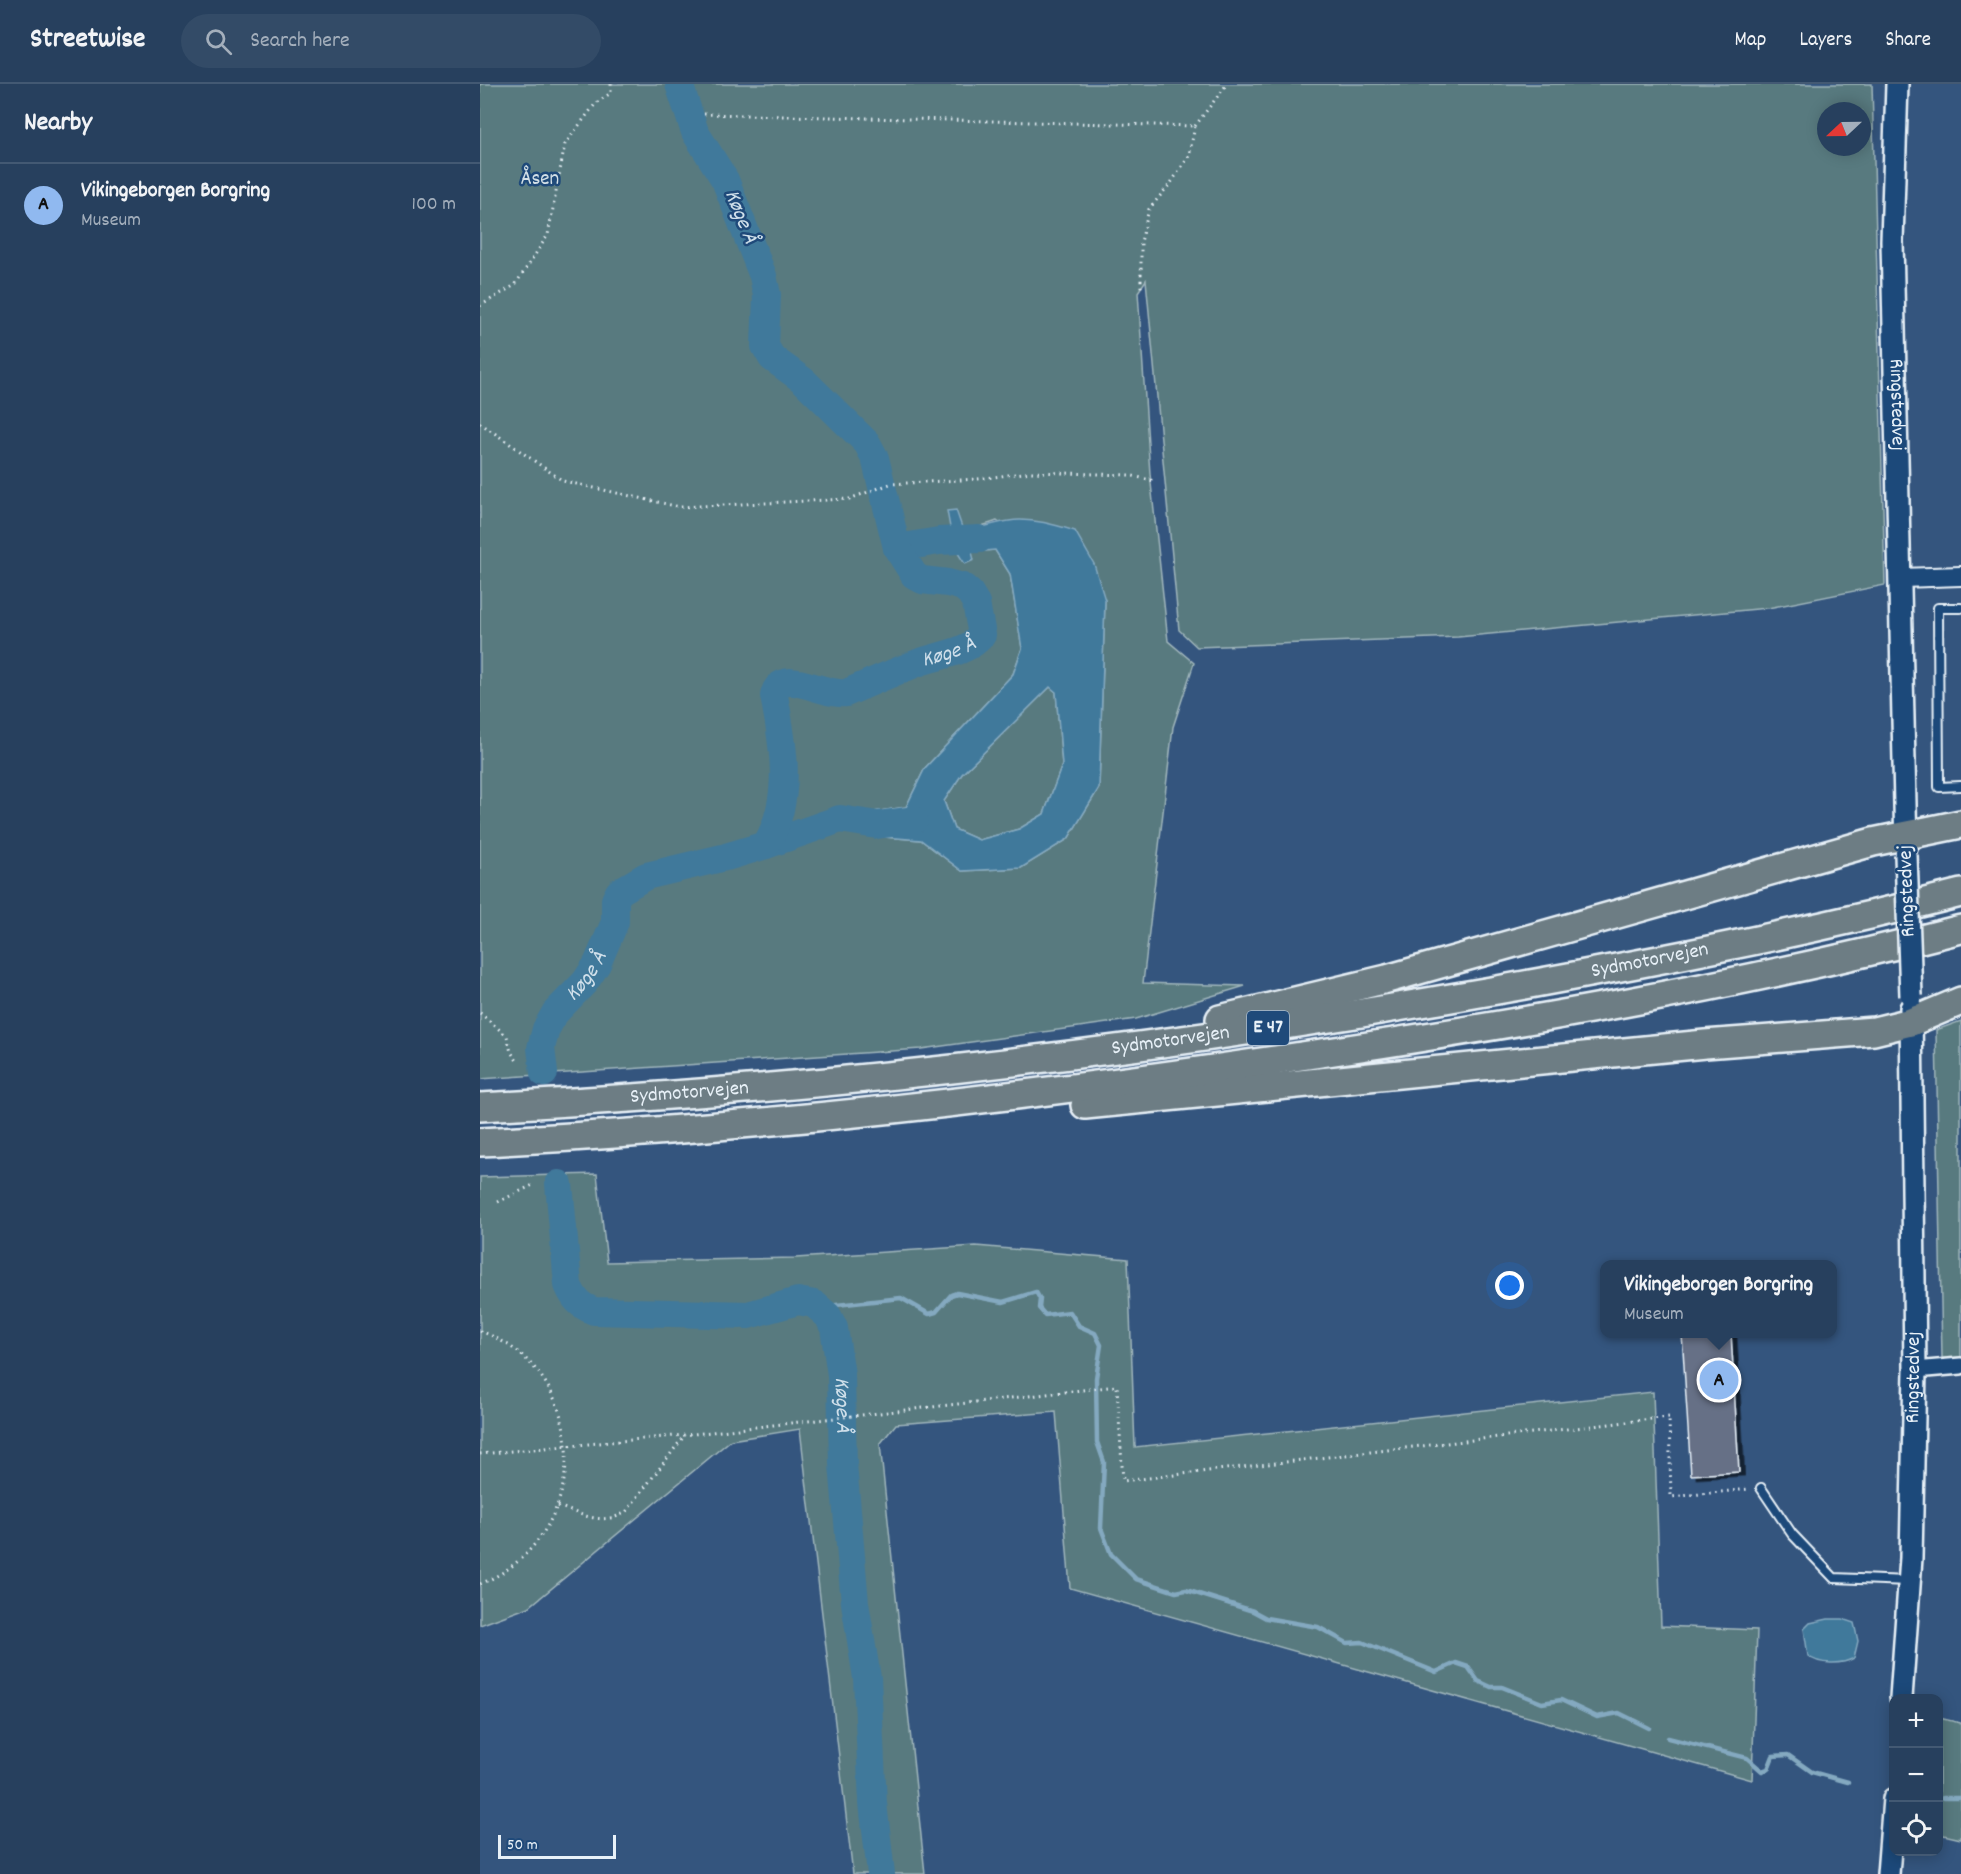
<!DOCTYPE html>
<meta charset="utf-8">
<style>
:root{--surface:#27405e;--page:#334b67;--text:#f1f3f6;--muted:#a4afbc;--line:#435973;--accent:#90b9f0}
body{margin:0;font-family:Dekko,sans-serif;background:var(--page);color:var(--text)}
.controls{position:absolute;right:18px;bottom:18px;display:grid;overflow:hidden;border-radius:12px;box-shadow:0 3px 15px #0003}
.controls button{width:54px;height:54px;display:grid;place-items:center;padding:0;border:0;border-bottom:2px solid var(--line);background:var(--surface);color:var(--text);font:30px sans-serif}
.compass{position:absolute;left:1337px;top:18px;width:54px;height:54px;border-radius:50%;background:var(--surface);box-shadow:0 3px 15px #0003;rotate:248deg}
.scale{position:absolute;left:18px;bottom:15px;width:118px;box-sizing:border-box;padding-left:6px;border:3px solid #e8f1f8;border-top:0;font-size:16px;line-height:21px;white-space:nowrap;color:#e8f1f8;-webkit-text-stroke:4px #1f4a7a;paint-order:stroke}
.you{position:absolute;left:1030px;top:1202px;width:21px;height:21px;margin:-15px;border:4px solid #fff;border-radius:50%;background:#1a73e8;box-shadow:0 0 0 9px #1a73e833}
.badge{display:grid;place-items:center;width:39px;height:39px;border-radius:50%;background:var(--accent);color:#111;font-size:20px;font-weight:700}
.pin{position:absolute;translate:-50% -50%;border:3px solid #fff;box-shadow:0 2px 6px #0006}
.popup{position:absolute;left:1120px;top:1176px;width:237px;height:78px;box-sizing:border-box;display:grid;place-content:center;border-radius:12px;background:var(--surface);filter:drop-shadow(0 2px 4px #0005);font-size:20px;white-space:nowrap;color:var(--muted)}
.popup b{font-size:22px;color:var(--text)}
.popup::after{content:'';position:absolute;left:50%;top:100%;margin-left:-12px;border:12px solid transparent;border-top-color:var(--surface)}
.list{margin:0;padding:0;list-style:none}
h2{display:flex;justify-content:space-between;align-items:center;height:78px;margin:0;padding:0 24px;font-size:26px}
h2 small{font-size:20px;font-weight:400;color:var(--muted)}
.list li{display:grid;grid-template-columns:39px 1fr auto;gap:18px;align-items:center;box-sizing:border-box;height:84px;padding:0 24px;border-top:2px solid var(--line)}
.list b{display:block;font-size:22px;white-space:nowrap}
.list p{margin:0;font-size:20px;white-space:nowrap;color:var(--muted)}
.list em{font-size:20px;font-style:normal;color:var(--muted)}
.icon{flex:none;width:33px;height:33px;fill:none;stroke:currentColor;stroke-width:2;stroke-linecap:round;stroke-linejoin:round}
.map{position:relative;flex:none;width:1481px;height:1790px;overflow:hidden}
header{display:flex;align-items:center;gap:36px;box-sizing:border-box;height:84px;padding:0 30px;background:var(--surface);border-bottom:2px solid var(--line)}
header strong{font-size:28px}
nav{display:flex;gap:33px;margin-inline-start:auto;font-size:21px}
.search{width:420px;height:54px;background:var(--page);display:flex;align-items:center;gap:15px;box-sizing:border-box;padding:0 21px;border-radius:33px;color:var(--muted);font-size:22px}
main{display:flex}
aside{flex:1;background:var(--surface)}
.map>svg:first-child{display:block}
.green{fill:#587a7f;stroke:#a0b6bc;stroke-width:1.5;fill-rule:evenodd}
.water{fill:#41799b;stroke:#84a9c0;stroke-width:1.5;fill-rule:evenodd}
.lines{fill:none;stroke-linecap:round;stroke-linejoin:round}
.stream{stroke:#84a9c0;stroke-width:4.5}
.river{stroke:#41799b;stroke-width:28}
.building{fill:#666f86;stroke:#e8f1f8;stroke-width:1.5;filter:url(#shadow)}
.service-casing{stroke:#e8f1f8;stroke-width:12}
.minor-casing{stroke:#e8f1f8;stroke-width:20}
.tertiary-casing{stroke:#e8f1f8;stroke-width:22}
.secondary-casing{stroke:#e8f1f8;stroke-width:26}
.motorway-casing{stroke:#e8f1f8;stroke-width:32}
.path{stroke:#e8f1f8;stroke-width:3;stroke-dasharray:1.5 4.5;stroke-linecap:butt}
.service{stroke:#1f4a7a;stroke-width:8}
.minor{stroke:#1f4a7a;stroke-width:15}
.tertiary{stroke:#1f4a7a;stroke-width:18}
.secondary{stroke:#1f4a7a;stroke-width:21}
.motorway{stroke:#6d7d84;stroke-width:27}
.secondary-bridge-casing{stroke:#e8f1f8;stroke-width:26;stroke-linecap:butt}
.secondary-bridge{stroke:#1f4a7a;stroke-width:21}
.labels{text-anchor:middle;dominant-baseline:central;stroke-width:5;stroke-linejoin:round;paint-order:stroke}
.shield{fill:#1f4a7a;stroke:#acbfd2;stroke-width:1.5}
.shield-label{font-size:20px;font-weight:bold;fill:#e8f1f8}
.park-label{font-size:21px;fill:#d2dfe6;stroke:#1f4a7a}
.street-label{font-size:21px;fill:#e8f1f8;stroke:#1f4a7a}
.water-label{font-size:22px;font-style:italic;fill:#cfdfea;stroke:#1f4a7a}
</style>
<header>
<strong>Streetwise</strong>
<div class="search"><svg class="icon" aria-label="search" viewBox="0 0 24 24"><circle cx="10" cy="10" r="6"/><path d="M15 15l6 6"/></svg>Search here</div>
<nav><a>Map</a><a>Layers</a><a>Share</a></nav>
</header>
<main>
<aside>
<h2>Nearby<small></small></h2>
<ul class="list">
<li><span class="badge">A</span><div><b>Vikingeborgen Borgring</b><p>Museum</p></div><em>100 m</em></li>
</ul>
</aside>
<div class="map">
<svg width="1481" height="1790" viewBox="0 0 1481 1790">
<defs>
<filter id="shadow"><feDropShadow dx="5.5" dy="3.5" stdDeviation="0" flood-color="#0009"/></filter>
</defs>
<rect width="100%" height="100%" fill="#34557e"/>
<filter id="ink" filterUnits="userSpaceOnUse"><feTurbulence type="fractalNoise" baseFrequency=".0167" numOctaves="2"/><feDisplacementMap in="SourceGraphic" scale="12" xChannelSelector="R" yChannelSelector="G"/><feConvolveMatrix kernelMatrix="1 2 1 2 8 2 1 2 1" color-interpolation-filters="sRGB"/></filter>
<g filter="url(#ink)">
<g class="green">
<path d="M0,0H1392L1405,501L1288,524L978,553L717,563L699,546L666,196L658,208L670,390L688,557L714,579L693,643L663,899L765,902L656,935L441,965L0,995ZM1346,27H1382V63H1346ZM517,437L625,516L619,704L588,755L541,784L482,787L441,756L404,753L393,728L426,723L445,684L533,590L542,564L530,490L515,466L491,468L460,457C470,449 502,443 517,437Z"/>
<path d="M570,603L576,608L582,681L564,730L539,745L499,756L474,745L464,717L482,690Z"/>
<path d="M1481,937V1273L1462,1274L1456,946Z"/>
<path d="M117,1090L127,1178L316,1174L496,1162L648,1175L655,1363L1173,1308L1181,1542L1277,1546L1272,1696L590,1504L576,1328L416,1340L400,1360L445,1790H373L320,1345L251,1356L49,1523L0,1541V1093Z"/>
<path d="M1459,1634L1481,1639V1755L1459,1750Z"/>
</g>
<g class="water">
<path d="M476,426L484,449C533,432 546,432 595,447L614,480L625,516L619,704L588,755L541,784L482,787L441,756L404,753L392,728L426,723L445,684L533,590L542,565L530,490L515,466L492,468L494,476L485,480L474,463L459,457L471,449L467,427ZM570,603L576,608L582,681L564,730L539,745L499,756L474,745L464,717L482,690Z"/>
<path d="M1348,1535H1362L1374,1539L1378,1557L1374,1574C1362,1581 1339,1581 1328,1572L1324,1545L1330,1539Z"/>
</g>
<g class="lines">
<g class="stream">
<path d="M338,1223L421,1214L449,1230L456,1228L471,1211L477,1209L523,1218L556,1208L560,1215L559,1224L565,1231L590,1228L599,1242L615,1249L621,1261L616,1294L617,1358L624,1378L621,1444L631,1470L656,1495L696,1508L706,1506L773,1527L786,1534L838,1543L867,1559L882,1558L956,1588L976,1579L988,1583L998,1597L1011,1603H1022L1062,1619L1081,1616L1117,1633L1139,1629L1169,1644"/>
<path d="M1188,1654L1267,1674L1282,1687L1288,1685L1293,1672L1308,1671L1332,1688L1368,1698"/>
<path d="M1463,1714H1481"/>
</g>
<g class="river">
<path d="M417,464L459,457L499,455"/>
<path d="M286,761L360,735L397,741L434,736"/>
<path id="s1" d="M64,989L61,964L66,945L75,929L105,898L117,880L135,838V816L139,808L166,792L246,773L286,761C313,716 304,662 294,612C300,581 342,612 366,609C389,599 412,589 435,580C457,571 487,570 502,551L496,519L490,509L483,503L468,499L442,496L434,491L417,464L395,374L387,359L324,297L292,274L285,262L287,211L283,192L245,96L215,48L199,0"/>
<path id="s2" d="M79,1100L88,1201C94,1215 100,1222 114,1227L268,1231L318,1217L334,1220L348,1232L354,1244L361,1291L363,1380L375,1519L387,1594L393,1719L401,1790"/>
</g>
</g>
<path class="building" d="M1202,1250H1251L1259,1388L1211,1391Z"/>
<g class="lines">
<defs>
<g id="service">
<path d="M1481,524H1458L1459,703L1481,702"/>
<path d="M1281,1404L1312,1450L1354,1494L1428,1497"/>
</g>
<path id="minor" d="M1435,1286L1481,1282"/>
<path id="tertiary" d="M1421,494L1481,492"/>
<g id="secondary">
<path id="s3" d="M1417,0L1412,157L1426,764"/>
<path id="s4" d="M1421,1614L1431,1474L1435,1286L1431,924"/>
<path d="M1408,1790L1414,1715"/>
</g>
<g id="motorway">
<path d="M740,935L907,895L1393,758L1481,740"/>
<path d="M605,1021L1225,960L1394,947L1431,938L1481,917"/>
<path id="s5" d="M0,1023C341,1006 681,966 1017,906C1172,878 1328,848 1481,809"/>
<path d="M0,1058C271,1045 540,1014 808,974C1033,941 1260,902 1481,845"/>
</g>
</defs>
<use href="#service" class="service-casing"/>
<use href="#minor" class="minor-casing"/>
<use href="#tertiary" class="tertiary-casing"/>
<use href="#secondary" class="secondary-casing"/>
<use href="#motorway" class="motorway-casing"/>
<g class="path">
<path d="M224,30L715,42L709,72L691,99L669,125L661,158V206"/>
<path d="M715,42L747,0"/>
<path d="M0,222L35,201L68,151L85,60L116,19L131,9V0"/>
<path d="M0,339L83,397L200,423L369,415L410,400L498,395L551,388L649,391L674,397"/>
<path d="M0,929L27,952L31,968L38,978"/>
<path d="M18,1118L55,1100"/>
<path d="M0,1247C117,1290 113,1454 0,1500"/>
<path d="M0,1370L205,1351L637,1302L643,1397L1189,1333L1191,1413L1270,1405"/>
<path d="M78,1422C102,1431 123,1442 146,1428L205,1351"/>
</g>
<use href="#service" class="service"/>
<use href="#minor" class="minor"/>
<use href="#tertiary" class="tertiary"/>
<use href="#secondary" class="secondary"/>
<use href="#motorway" class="motorway"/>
<defs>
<path id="secondary-bridge" d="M1426,771L1431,912"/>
</defs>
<use href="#secondary-bridge" class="secondary-bridge-casing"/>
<use href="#secondary-bridge" class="secondary-bridge"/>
</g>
</g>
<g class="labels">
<rect class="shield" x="767" y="927" width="42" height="34" rx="4.5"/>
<g class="shield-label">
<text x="788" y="944">E 47</text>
</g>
<g class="park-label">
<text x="60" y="96">Åsen</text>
</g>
<g class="street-label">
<text stroke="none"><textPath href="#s3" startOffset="321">Ringstedvej</textPath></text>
<text transform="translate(1428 807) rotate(-92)">Ringstedvej</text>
<text stroke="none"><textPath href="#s5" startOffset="1180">Sydmotorvejen</textPath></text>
<text stroke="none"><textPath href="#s5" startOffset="694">Sydmotorvejen</textPath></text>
<text stroke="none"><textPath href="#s5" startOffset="210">Sydmotorvejen</textPath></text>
<text stroke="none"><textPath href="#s4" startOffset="321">Ringstedvej</textPath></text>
</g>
<g class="water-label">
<text transform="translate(260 133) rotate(68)">Køge Å</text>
<text stroke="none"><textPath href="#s1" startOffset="704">Køge Å</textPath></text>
<text stroke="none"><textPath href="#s1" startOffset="112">Køge Å</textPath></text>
<text stroke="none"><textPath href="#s2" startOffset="471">Køge Å</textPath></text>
</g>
</g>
</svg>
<div class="controls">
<button>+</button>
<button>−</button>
<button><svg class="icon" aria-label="locate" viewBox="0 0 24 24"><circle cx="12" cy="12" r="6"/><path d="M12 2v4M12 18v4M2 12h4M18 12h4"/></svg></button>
</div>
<svg class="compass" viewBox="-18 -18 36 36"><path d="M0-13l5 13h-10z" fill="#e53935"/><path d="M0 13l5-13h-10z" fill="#a4afbc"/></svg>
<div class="scale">50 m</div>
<div class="you"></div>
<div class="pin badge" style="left:1239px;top:1296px">A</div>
<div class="popup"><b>Vikingeborgen Borgring</b>Museum</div>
</div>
</main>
